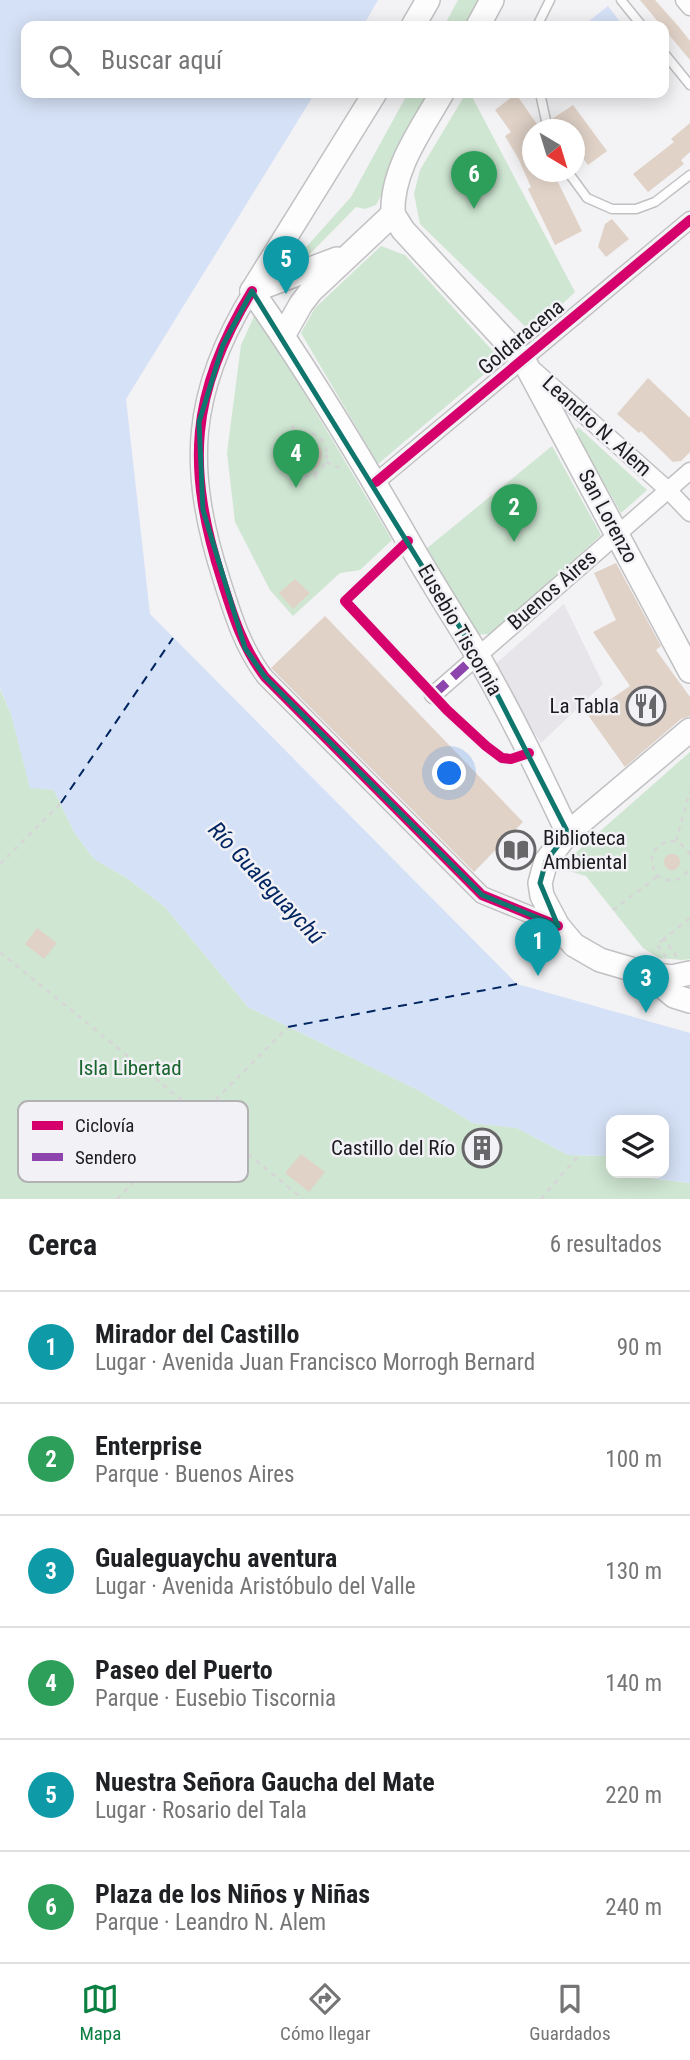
<!DOCTYPE html>
<html lang="es">
<meta charset="utf-8">
<style>
:root{--surface:#fff;--page:#f6f6f6;--text:#202124;--muted:#757577;--line:#e0e0e0;--accent:#0b8043}
body{margin:0;font-family:"Roboto Condensed",sans-serif;background:var(--page);color:var(--text)}
.controls{position:absolute;right:21px;bottom:21px;display:grid;overflow:hidden;border-radius:14px;box-shadow:0 4px 18px #0003}
.controls button{width:63px;height:63px;display:grid;place-items:center;padding:0;border:0;border-bottom:2px solid var(--line);background:var(--surface);color:var(--text);font:35px sans-serif}
.compass{position:absolute;left:522px;top:119px;width:63px;height:63px;border-radius:50%;background:var(--surface);box-shadow:0 4px 18px #0003;rotate:142deg}
.you{position:absolute;left:450px;top:774px;width:24px;height:24px;margin:-18px;border:5px solid #fff;border-radius:50%;background:#1a73e8;box-shadow:0 0 0 10px #1a73e833}
.badge{display:grid;place-items:center;width:46px;height:46px;border-radius:50%;background:var(--accent);color:#fff;font-size:23px;font-weight:700}
.pin{position:absolute;translate:-50% -58px;filter:drop-shadow(0 2px 4px #0008)}
.pin::after{content:'';position:absolute;top:37px;width:24px;height:21px;background:inherit;clip-path:polygon(0 0,100% 0,50% 100%)}
.list{margin:0;padding:0;list-style:none}
h2{display:flex;justify-content:space-between;align-items:center;height:91px;margin:0;padding:0 28px;font-size:30px}
h2 small{font-size:23px;font-weight:400;color:var(--muted)}
.list li{display:grid;grid-template-columns:46px 1fr auto;gap:21px;align-items:center;box-sizing:border-box;height:112px;padding:0 28px;border-top:2px solid var(--line)}
.list b{display:block;font-size:26px;white-space:nowrap}
.list p{margin:0;font-size:23px;white-space:nowrap;color:var(--muted)}
.list em{font-size:23px;font-style:normal;color:var(--muted)}
.icon{flex:none;width:38px;height:38px;fill:none;stroke:currentColor;stroke-width:2;stroke-linecap:round;stroke-linejoin:round}
.map{position:relative;flex:none;width:690px;height:1199px;overflow:hidden}
.search{position:absolute;background:var(--surface);box-shadow:0 4px 18px #0003;left:21px;right:21px;top:21px;height:77px;display:flex;align-items:center;gap:18px;box-sizing:border-box;padding:0 24px;border-radius:14px;color:var(--muted);font-size:26px}
.sheet{height:763px;background:var(--surface)}
nav{display:flex;justify-content:space-around;align-items:center;box-sizing:border-box;height:98px;border-top:2px solid var(--line);background:var(--surface);font-size:19px;color:var(--muted)}
nav a{display:grid;justify-items:center;gap:4px}
nav .on{color:var(--accent)}
.map>svg:first-child{display:block}
.built{fill:#e7e4ea}
.green{fill:#cfe6d2}
.water{fill:#d5e1f6}
.lines{fill:none;stroke-linecap:round;stroke-linejoin:round}
.ferry{stroke:#002560;stroke-width:2;stroke-dasharray:9 7;stroke-linecap:butt}
.building{fill:#e0d2c7}
.lane-casing{stroke:#c1c0c2;stroke-width:11}
.street-casing{stroke:#c1c0c2;stroke-width:19}
.secondary-casing{stroke:#c1c0c2;stroke-width:26}
.path{stroke:#d6d6d7;stroke-width:2.5;stroke-dasharray:5 5;stroke-linecap:butt}
.lane{stroke:#fdfdfd;stroke-width:8}
.street{stroke:#fdfdfd;stroke-width:16}
.secondary{stroke:#fdfdfd;stroke-width:23}
.quiet{stroke:#8e44ad;stroke-width:9;stroke-dasharray:18 9;stroke-linecap:butt}
.cycleway-casing{stroke:#f2f1f5;stroke-width:15}
.cycleway{stroke:#d6006c;stroke-width:10}
.marked{fill:none;stroke:#0f766e;stroke-width:5;stroke-linejoin:round}
.labels{text-anchor:middle;dominant-baseline:central;stroke-width:5;stroke-linejoin:round;paint-order:stroke}
.street-label{font-size:21px;fill:#1c1b1d;stroke:#f2f1f5}
.poi-label{font-size:21px;fill:#1c1b1d;stroke:#f2f1f5;text-anchor:end}
.park-label{font-size:21px;fill:#18652e;stroke:#f2f1f5}
.water-label{font-size:23px;font-style:italic;fill:#002560;stroke:#f2f1f5}
.key{fill:#f2f1f5;stroke:#b2b1b4;stroke-width:2}
.key-label{font-size:19px;fill:#1c1b1d}
</style>
<div class="map">
<svg width="690" height="1199" viewBox="0 0 690 1199">
<rect width="100%" height="100%" fill="#f3f2f4"/>
<path class="built" d="M564,604L603,684L541,743L492,667Z"/>
<g class="green">
<path d="M458,0H485L471,26H444Z"/>
<path d="M408,93H436L376,205L365,209L356,207L299,265L283,273L351,197Z"/>
<path d="M466,93H470L575,292L532,333L420,224L414,194L420,170Z"/>
<path d="M381,246L405,255L501,360L378,464L301,333L315,308Z"/>
<path d="M256,312L392,540L360,570L340,573L293,616L270,590L235,522L227,453L241,345Z"/>
<path d="M578,427L647,490L621,513L575,432Z"/>
<path d="M552,446L601,535L491,634L473,635L426,549Z"/>
<path d="M0,689L11,714L30,787L54,790L74,832L94,859L127,878L165,907L248,1007L420,1091L473,1123L517,1128L568,1155L611,1156V1173H644L650,1178L690,1183V1199H0Z"/>
<path d="M690,752V959L682,960L659,958L643,948L586,876L569,871L567,865L572,856Z"/>
</g>
<g class="water">
<path d="M0,0H378L363,26H26V93H315L126,399L150,614L517,984L690,1033V1183L650,1178L644,1173H664V1120H611V1156L568,1155L517,1128L473,1123L420,1091L248,1007L165,907L127,878L94,859L74,832L54,790L30,788L11,714L0,688Z"/>
<path d="M608,6L621,23L616,26H583Z"/>
</g>
<g class="lines">
<g class="ferry">
<path d="M61,803L173,638"/>
<path d="M288,1027L517,984"/>
</g>
</g>
<g class="building">
<path d="M640,0H655L679,27L690,41V60Z"/>
<path d="M516,94L541,130H533V172H553L582,231L555,245L528,189L531,187L518,158L505,136L511,132L495,110Z"/>
<path d="M573,105L607,151L588,165L575,148V130H554L552,119Z"/>
<path d="M690,123V152L681,160L684,164L648,192L633,174L674,142L671,139Z"/>
<path d="M612,219L629,239L606,257L598,247L605,224Z"/>
<path d="M648,378L690,418V452L681,461L673,462L641,431L639,433L617,414Z"/>
<circle cx="306" cy="455" r="16"/>
<path d="M616,563L661,646L656,650L690,697V716L681,719L625,767L588,715L630,686L593,632L616,620L594,573Z"/>
<path d="M295,579L310,593L293,609L279,593Z"/>
<path d="M325,616L523,822L474,872L271,668Z"/>
<circle cx="672" cy="862" r="8"/>
<path d="M37,928L57,943L44,959L25,944Z"/>
<path d="M481,1127L503,1146L482,1169L461,1150Z"/>
<path d="M301,1154L325,1172L309,1192L285,1173Z"/>
</g>
<g class="lines">
<defs>
<g id="lane">
<path d="M621,0L642,26"/>
<path d="M537,26L550,0"/>
<path d="M664,53L690,85"/>
<path d="M540,93L548,130"/>
<path d="M568,172L587,198L612,209H636L655,202L690,175"/>
</g>
<g id="street">
<path d="M684,0L690,7"/>
<path d="M252,291C189,393 186,469 222,581C233,616 243,648 265,677L482,895L558,926"/>
<path d="M535,371L668,490L690,513"/>
<path d="M376,482L690,220"/>
<path d="M433,695L690,471"/>
</g>
<g id="secondary">
<path d="M413,26L428,0"/>
<path d="M478,26L492,0"/>
<path d="M393,214L403,230L524,361L690,671"/>
<path d="M393,214C391,170 421,130 442,93"/>
<path d="M252,291C308,371 359,455 407,539C429,578 453,615 476,653C510,711 539,772 568,833"/>
<path d="M252,291L375,93"/>
<path d="M252,291L337,259"/>
<path d="M283,336L301,304L311,291L393,214"/>
<path d="M690,730L568,833L546,861L540,883L542,896L558,926L574,945L600,960L648,974L674,996L690,1001"/>
<path d="M648,974L672,977L690,973"/>
</g>
</defs>
<use href="#lane" class="lane-casing"/>
<use href="#street" class="street-casing"/>
<use href="#secondary" class="secondary-casing"/>
<g class="path">
<path d="M292,425L296,435"/>
<circle cx="305" cy="454" r="22"/>
<path d="M326,462L345,470"/>
<path d="M279,467L286,464"/>
<path d="M314,474L318,481"/>
<path d="M676,841L690,791"/>
<path d="M690,855C675,825 637,850 658,876C670,884 683,881 690,867"/>
<path d="M0,864L61,803"/>
<path d="M613,910L658,876"/>
<path d="M664,939L657,945L666,957"/>
<path d="M0,952L303,1199"/>
<path d="M677,957L664,939L690,918"/>
<path d="M117,1199L288,1027"/>
<path d="M541,1199L579,1155"/>
</g>
<use href="#lane" class="lane"/>
<use href="#street" class="street"/>
<use href="#secondary" class="secondary"/>
<path class="quiet" d="M433,695L477,655"/>
<defs>
<g id="cycleway">
<path d="M252,291C189,393 186,469 222,581C233,616 243,648 265,677L482,895L558,926"/>
<path d="M376,482L690,220"/>
<path d="M408,541L345,601L447,710L486,746L502,758L511,759L529,753"/>
</g>
</defs>
<use href="#cycleway" class="cycleway-casing"/>
<use href="#cycleway" class="cycleway"/>
</g>
<path class="marked" d="M252,291L477,655L568,833L546,861L540,883L558,926L482,895L265,677L245,648L203,510L199,422L223,345Z"/>
<defs>
<symbol id="restaurant-ring" viewBox="-11 -11 22 22"><circle r="9.5" fill="#f2f1f5" stroke="#676668" stroke-width="1.5"/><path d="M-5-6h1v4h1v-4h1v4h1v-4h1v5L-1.5 .5V6h-2V.5L-5-1ZM5-6V6H3V1.5H1.5Q1.5-4 5-6Z" fill="#676668"/></symbol>
<symbol id="library-ring" viewBox="-11 -11 22 22"><circle r="9.5" fill="#f2f1f5" stroke="#676668" stroke-width="1.5"/><path d="M-6-4Q-3-5.5-.7-3.5V5Q-3 3-6 4ZM6-4Q3-5.5 .7-3.5V5Q3 3 6 4Z" fill="#676668"/></symbol>
<symbol id="building-ring" viewBox="-11 -11 22 22"><circle r="9.5" fill="#f2f1f5" stroke="#676668" stroke-width="1.5"/><path d="M-4-6H4V6H1V3H-1V6H-4ZM-2.5-4.3h1.7v1.8h-1.7ZM.8-4.3h1.7v1.8H.8ZM-2.5-1h1.7V.8h-1.7ZM.8-1h1.7V.8H.8Z" fill="#676668"/></symbol>
</defs>
<g fill-rule="evenodd">
<use href="#restaurant-ring" x="624" y="684" width="44" height="44"/>
<use href="#library-ring" x="494" y="828" width="44" height="44"/>
<use href="#building-ring" x="460" y="1126" width="44" height="44"/>
</g>
<g class="labels">
<g class="street-label">
<text transform="translate(521 337) rotate(-40)">Goldaracena</text>
<text transform="translate(597 426) rotate(42)">Leandro N. Alem</text>
<text transform="translate(608 516) rotate(62)">San Lorenzo</text>
<text transform="translate(552 590) rotate(-41)">Buenos Aires</text>
<text transform="translate(460 630) rotate(60)">Eusebio Tiscornia</text>
</g>
<g class="poi-label">
<text x="619" y="706">La Tabla</text>
<text x="543" y="838" text-anchor="start">Biblioteca<tspan x="543" dy="24">Ambiental</tspan></text>
<text x="455" y="1148">Castillo del Río</text>
</g>
<g class="park-label">
<text x="130" y="1068">Isla Libertad</text>
</g>
<g class="water-label">
<text transform="translate(266 883) rotate(47)">Río Gualeguaychú</text>
</g>
</g>
<rect x="18" y="1101" width="230" height="81" rx="10" class="key"/>
<rect x="32" y="1121" width="31" height="9" fill="#d6006c"/>
<rect x="32" y="1153" width="31" height="8" fill="#8e44ad"/>
<g class="key-label">
<text x="75" y="1132">Ciclovía</text>
<text x="75" y="1164">Sendero</text>
</g>
</svg>
<div class="controls">
<button><svg class="icon" aria-label="layers" viewBox="0 0 24 24"><path d="M12 4l9 5-9 5-9-5zM3 14l9 5 9-5"/></svg></button>
</div>
<svg class="compass" viewBox="-18 -18 36 36"><path d="M0-13l5 13h-10z" fill="#e53935"/><path d="M0 13l5-13h-10z" fill="#757577"/></svg>
<div class="you"></div>
<div class="pin badge" style="left:538px;top:976px;background:#0f9aa8">1</div>
<div class="pin badge" style="left:514px;top:542px;background:#2e9e5b">2</div>
<div class="pin badge" style="left:646px;top:1013px;background:#0f9aa8">3</div>
<div class="pin badge" style="left:296px;top:488px;background:#2e9e5b">4</div>
<div class="pin badge" style="left:286px;top:294px;background:#0f9aa8">5</div>
<div class="pin badge" style="left:474px;top:209px;background:#2e9e5b">6</div>
<div class="search"><svg class="icon" aria-label="search" viewBox="0 0 24 24"><circle cx="10" cy="10" r="6"/><path d="M15 15l6 6"/></svg>Buscar aquí</div>
</div>
<section class="sheet">
<h2>Cerca<small>6 resultados</small></h2>
<ul class="list">
<li><span class="badge" style="background:#0f9aa8">1</span><div><b>Mirador del Castillo</b><p>Lugar · Avenida Juan Francisco Morrogh Bernard</p></div><em>90 m</em></li>
<li><span class="badge" style="background:#2e9e5b">2</span><div><b>Enterprise</b><p>Parque · Buenos Aires</p></div><em>100 m</em></li>
<li><span class="badge" style="background:#0f9aa8">3</span><div><b>Gualeguaychu aventura</b><p>Lugar · Avenida Aristóbulo del Valle</p></div><em>130 m</em></li>
<li><span class="badge" style="background:#2e9e5b">4</span><div><b>Paseo del Puerto</b><p>Parque · Eusebio Tiscornia</p></div><em>140 m</em></li>
<li><span class="badge" style="background:#0f9aa8">5</span><div><b>Nuestra Señora Gaucha del Mate</b><p>Lugar · Rosario del Tala</p></div><em>220 m</em></li>
<li><span class="badge" style="background:#2e9e5b">6</span><div><b>Plaza de los Niños y Niñas</b><p>Parque · Leandro N. Alem</p></div><em>240 m</em></li>
</ul>
</section>
<nav>
<a class="on"><svg class="icon" aria-label="map" viewBox="0 0 24 24"><path d="M3 6l6-2 6 2 6-2v14l-6 2-6-2-6 2zM9 4v14M15 6v14"/></svg>Mapa</a>
<a><svg class="icon" aria-label="directions" viewBox="0 0 24 24"><path d="M12 3l9 9-9 9-9-9zM9 14v-3h6M13 9l2 2-2 2"/></svg>Cómo llegar</a>
<a><svg class="icon" aria-label="saved" viewBox="0 0 24 24"><path d="M7 4h10v16l-5-4-5 4z"/></svg>Guardados</a>
</nav>
